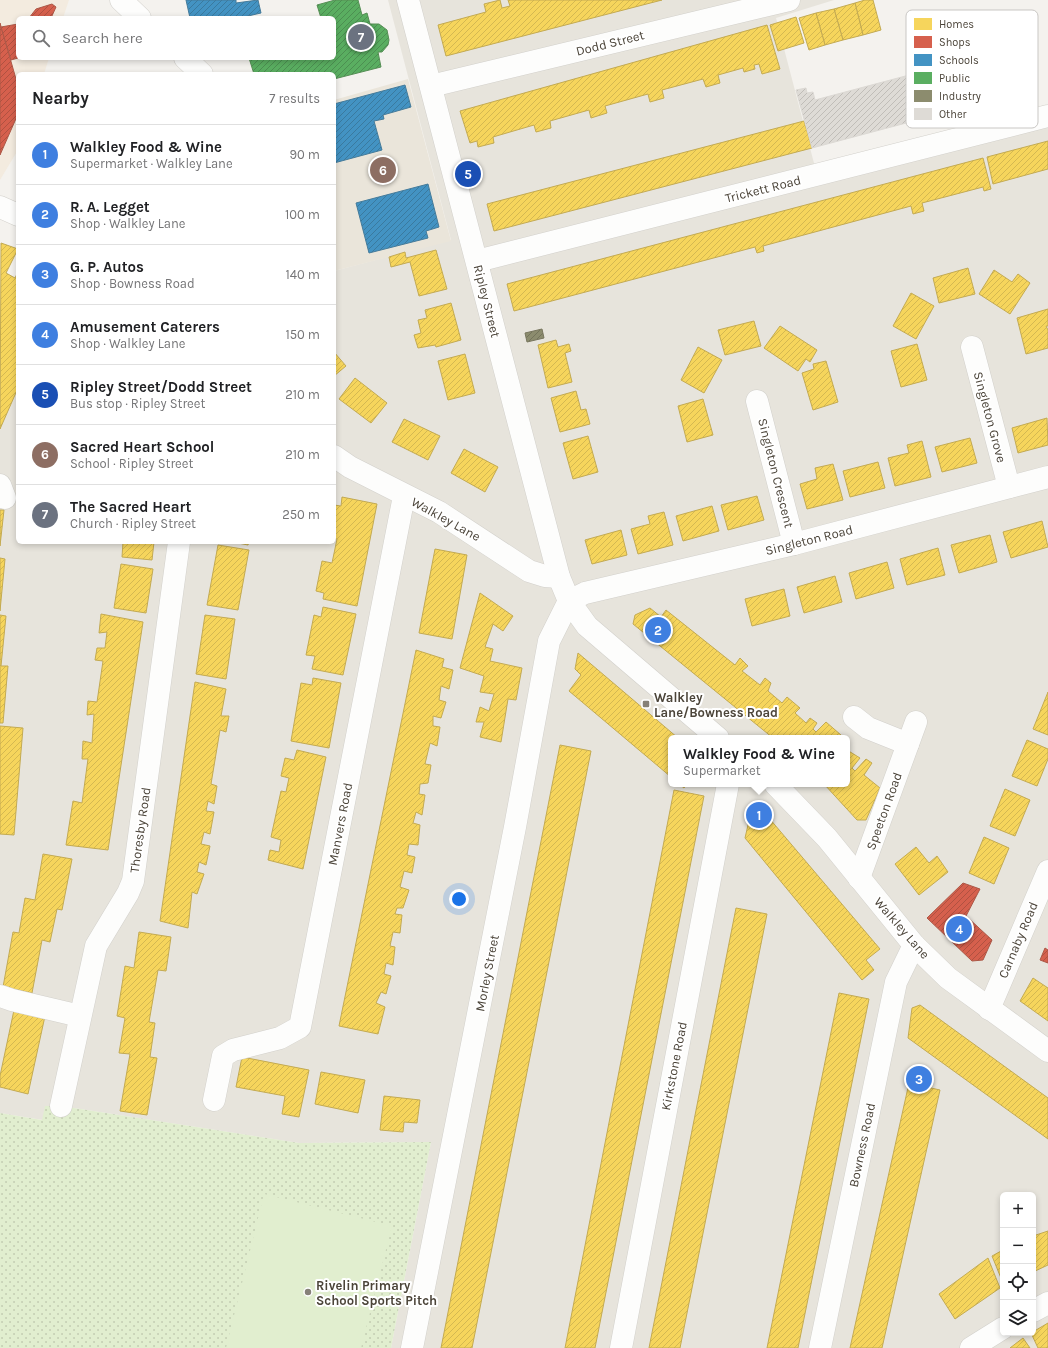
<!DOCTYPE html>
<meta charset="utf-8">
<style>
:root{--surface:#fff;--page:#f6f6f6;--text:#202124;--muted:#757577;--line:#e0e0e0;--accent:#111827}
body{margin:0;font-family:Karla,sans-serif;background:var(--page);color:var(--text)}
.controls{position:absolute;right:12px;bottom:12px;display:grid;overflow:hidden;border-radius:6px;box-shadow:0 2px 6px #0003}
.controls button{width:36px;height:36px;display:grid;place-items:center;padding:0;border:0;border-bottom:1px solid var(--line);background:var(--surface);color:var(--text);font:20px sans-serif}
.you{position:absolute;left:459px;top:899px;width:14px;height:14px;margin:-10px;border:3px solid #fff;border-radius:50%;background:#1a73e8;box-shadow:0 0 0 6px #1a73e833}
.badge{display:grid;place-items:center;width:26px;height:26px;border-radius:50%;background:var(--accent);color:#fff;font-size:13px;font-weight:700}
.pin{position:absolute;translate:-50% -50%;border:2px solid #fff;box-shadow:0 1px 4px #0006}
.popup{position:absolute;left:668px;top:735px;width:182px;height:52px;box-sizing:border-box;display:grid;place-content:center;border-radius:6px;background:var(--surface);filter:drop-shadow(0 1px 3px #0005);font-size:13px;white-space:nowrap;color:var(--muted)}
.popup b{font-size:15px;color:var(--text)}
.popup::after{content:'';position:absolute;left:50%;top:100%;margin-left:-8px;border:8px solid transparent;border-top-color:var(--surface)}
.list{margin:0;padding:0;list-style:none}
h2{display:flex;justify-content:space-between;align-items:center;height:52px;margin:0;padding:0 16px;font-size:17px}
h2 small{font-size:13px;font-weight:400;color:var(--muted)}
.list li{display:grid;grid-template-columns:26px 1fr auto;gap:12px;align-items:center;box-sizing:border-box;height:60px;padding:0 16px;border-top:1px solid var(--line)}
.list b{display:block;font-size:15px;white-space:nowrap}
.list p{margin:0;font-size:13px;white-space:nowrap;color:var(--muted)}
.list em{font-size:13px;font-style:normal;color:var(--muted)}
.icon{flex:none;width:22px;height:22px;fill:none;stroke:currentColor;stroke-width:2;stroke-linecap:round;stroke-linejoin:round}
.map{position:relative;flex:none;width:1048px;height:1348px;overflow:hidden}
.search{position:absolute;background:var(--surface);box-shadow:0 2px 6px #0003;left:16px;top:16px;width:320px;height:44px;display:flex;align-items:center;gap:10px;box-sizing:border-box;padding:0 14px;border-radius:6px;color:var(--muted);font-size:15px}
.panel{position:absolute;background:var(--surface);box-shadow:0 2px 6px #0003;left:16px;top:72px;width:320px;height:472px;border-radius:6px}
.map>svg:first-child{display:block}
.residential{fill:#e7e4dc;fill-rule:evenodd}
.commercial{fill:#f3ebdf}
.education{fill:#eae5da}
.grass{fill:url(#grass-dots)}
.pitch{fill:#e1eecf}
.homes{fill:url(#homes-hatch);stroke:#c3aa52}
.shops{fill:url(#shops-hatch);stroke:#ac5847}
.schools{fill:url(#schools-hatch);stroke:#457b9a}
.public{fill:url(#public-hatch);stroke:#568e55}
.industry{fill:url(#industry-hatch);stroke:#78765e}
.building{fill:url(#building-hatch);stroke:#dcd9d4}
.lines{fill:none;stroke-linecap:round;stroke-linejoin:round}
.minor-casing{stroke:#d2d0cb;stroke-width:23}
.minor{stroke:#fdfdfc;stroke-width:22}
.poi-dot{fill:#868178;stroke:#fff;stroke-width:1.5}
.labels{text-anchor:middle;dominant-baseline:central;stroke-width:4;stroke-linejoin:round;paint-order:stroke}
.street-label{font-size:13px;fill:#4b4439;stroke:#fff}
.poi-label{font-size:13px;font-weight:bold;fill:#4b4439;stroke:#fff;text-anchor:start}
.key{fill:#fff;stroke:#c9c7c4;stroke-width:1}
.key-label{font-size:11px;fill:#4b4439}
</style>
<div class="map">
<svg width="1048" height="1348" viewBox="0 0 1048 1348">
<defs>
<pattern id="grass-dots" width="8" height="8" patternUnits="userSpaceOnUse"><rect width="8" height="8" fill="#e1eecf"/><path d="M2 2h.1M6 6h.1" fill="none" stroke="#c3cdb2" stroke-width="1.8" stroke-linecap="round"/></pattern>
<pattern id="homes-hatch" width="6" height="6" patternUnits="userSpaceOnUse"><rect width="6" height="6" fill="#f6d55c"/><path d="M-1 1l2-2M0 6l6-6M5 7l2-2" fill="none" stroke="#d4b851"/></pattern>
<pattern id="shops-hatch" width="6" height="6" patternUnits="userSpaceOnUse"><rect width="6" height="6" fill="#d6604d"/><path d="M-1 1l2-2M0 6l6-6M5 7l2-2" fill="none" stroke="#b05141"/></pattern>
<pattern id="schools-hatch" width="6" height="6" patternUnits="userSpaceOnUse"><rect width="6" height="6" fill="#4393c3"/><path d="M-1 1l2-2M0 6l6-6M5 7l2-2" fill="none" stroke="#3a7a9f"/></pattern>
<pattern id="public-hatch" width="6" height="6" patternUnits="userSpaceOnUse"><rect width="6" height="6" fill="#5aae61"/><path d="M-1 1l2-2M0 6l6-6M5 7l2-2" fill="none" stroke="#4c8f51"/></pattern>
<pattern id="industry-hatch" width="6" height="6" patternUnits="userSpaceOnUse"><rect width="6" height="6" fill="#8c8c6e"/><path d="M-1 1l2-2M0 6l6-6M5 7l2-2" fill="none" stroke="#74745b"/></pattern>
<pattern id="building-hatch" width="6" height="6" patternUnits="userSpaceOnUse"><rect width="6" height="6" fill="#dedbd6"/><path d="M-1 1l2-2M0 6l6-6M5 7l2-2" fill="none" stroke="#c0bdb8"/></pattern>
</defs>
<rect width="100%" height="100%" fill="#f4f2ee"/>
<path class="residential" d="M388,0H834L776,18L815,167L1048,105V1348H391L431,1142L299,1143L61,1106L43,1120L0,1113V323L18,307V542H334V271L451,240ZM671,738H847V784H671ZM1003,1195H1033V1333H1003Z"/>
<path class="commercial" d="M0,0H69L63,18H18V58H49L44,74H18V150L0,180Z"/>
<path class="education" d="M408,79L451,241L334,271V100Z"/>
<path class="grass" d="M45,1106H61L299,1143L431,1142L391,1348H0V1113L42,1120Z"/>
<path class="pitch" d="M264,1194L392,1226L361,1348H226Z"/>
<g class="homes">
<path d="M500,0L502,8L510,6L508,0H662L446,56L438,25L486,12L484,4Z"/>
<path d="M865,0H873L881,30L863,35L855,3Z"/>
<path d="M855,3L863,35L843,40L834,9Z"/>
<path d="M834,9L843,40L825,45L816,13Z"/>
<path d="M816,13L825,45L809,50L799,18Z"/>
<path d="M796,17L804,43L778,51L770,25Z"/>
<path d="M767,25L780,69L762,74L759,64L754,65L755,69L744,72L743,68L718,75L720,83L706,87L703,79L662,90L664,98L650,102L648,94L605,106L607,113L591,118L589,110L550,121L551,128L536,132L534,125L493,137L494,143L478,147L477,141L470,143L460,111Z"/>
<path d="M804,121L812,148L494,231L487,204Z"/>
<path d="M1048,141V169L993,184L987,157Z"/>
<path d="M983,158L991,189L984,191L983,187L922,203L924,211L913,214L911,206L763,246L764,251L757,253L755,247L514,311L507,284Z"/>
<path d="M1,243L18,249L6,273L15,278L18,272V388L0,429Z"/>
<path d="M436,250L447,289L419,296L410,262L391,267L389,257L405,252L406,258Z"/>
<path d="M968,268L975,294L939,303L933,278Z"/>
<path d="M994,270L1012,282L1018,274L1030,283L1010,314L979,294Z"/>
<path d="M911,293L934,306L916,339L893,326Z"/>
<path d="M451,303L461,340L436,347L435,345L418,348L414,335L421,333L418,320L427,318L425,310Z"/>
<path d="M1048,309V326H1046L1048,330V348L1026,354L1017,318Z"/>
<path d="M754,321L761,346L725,355L718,330Z"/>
<path d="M780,326L817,350L810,362L806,359L798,371L764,348Z"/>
<path d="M556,340L558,347L569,344L571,351L565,353L572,382L548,388L538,345Z"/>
<path d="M917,344L927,380L901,387L891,351Z"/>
<path d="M698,347L722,360L704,393L681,380Z"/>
<path d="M334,352L346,366L334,376Z"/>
<path d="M465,354L475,393L448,400L438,361Z"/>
<path d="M826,361L838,402L813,410L802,373L814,369L813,364Z"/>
<path d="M355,378L387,403L371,423L339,399Z"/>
<path d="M576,391L581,410L586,409L590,424L560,432L551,398Z"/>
<path d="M703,399L713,435L687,442L678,406Z"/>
<path d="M1047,418L1048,445L1018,453L1012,428Z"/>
<path d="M404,419L440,436L428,460L392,442Z"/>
<path d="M588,436L598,472L573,479L563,443Z"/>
<path d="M970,438L977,463L942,472L935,447Z"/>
<path d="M922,441L931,477L895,486L888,458L909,453L907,445Z"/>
<path d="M464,449L498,467L485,492L451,473Z"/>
<path d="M878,462L885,488L850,497L843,471Z"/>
<path d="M833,464L843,500L807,509L800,484L817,479L815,468Z"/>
<path d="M757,496L764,520L728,530L721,505Z"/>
<path d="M342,497L377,504L357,606L323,599L324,593L316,591L322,561L332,563L337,539H334V505L341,506Z"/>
<path d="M712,506L719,531L683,541L676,516Z"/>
<path d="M0,510H4L0,546Z"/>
<path d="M664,512L673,545L638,554L631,529L650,524L648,516Z"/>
<path d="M1042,521L1048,547L1011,558L1003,532Z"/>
<path d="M621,530L627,555L592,564L585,540Z"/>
<path d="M990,535L997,562L959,573L951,545Z"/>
<path d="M123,542H154L152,560L122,557Z"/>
<path d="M233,542H249L248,545Z"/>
<path d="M218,545L249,550L238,610L207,605Z"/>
<path d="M938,548L945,575L907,585L900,559Z"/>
<path d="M435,549L467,555L452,639L419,633Z"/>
<path d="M0,558L5,559L0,611Z"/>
<path d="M887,562L894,588L856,599L849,573Z"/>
<path d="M121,564L153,569L146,613L114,608Z"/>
<path d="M835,576L842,602L804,613L797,587Z"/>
<path d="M784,589L790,616L752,626L745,599Z"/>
<path d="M480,593L513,616L503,631L493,624L485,647L493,649L490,661L522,668L516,700L508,699L501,742L480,737L484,722H476L480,707L489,711L494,694L480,692L484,676L460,668Z"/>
<path d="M323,607L356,614L343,675L312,669L315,656L306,655L314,615L321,617Z"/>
<path d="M650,608L661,617L666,610L735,665L740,658L748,666L742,671L760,685L765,678L771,683L768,691L782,703L787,697L800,708L795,713L806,723L810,718L817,723L813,729L816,732L826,722L841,735L839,738H773L633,624L635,615Z"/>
<path d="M101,614L143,622L108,850L66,845L73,801L82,803L88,759H82L83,741L92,743L94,714L87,715L88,701L97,702L103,661L95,660L97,648H105L107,632L99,633Z"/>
<path d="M0,615L6,616L1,666H8L3,723H0Z"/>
<path d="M205,615L235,619L226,679L196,674Z"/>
<path d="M416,650L444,659L442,667L453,670L449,689L441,686L439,700L446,702L441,718L433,716V726L440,727L437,746L430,743L425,764L431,765L428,783L420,784L419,794L425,795L422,815L416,812L413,823L420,825L418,845L409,844L407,855L415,857L412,873L404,871L400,887L409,890L403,908H397L395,914L402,915L400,933L393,932L390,946L395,947L393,965L386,963L384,974L391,976L386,994L381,992L376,1003L385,1007L378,1034L339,1026Z"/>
<path d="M578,653L678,738H671V777L569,691L581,675L575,669Z"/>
<path d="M313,678L341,683L329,748L291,741L301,683L312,685Z"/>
<path d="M195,682L226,689L221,716H229L226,732L220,730L211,784L217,786L214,804L208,801L206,811L214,812L210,834L204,832L201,844L210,846L206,865L199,862L197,872L204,874L197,894L192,892L188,928L160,921Z"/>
<path d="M1048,692V735L1033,729Z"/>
<path d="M0,726L23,728L14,835L0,834Z"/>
<path d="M1027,740L1048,749V759L1037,786L1012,776Z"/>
<path d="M560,745L591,751L472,1348H441Z"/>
<path d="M297,750L326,757L303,869L268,860L270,850L279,852L281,840L271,837L281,791L286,792L289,778L281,776L285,758L294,760Z"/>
<path d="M847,750L860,758L852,768L855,771L866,759L872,763L864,775L880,788L866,820H857L824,784H847Z"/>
<path d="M679,784H687L684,788Z"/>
<path d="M1005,789L1030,800L1015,836L990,826Z"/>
<path d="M674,790L704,796L595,1348H565Z"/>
<path d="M758,805L880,949L866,960L874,970L862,980L745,838L751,812Z"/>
<path d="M984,837L1009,848L994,884L969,873Z"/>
<path d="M916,847L929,863L937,856L948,872L919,895L895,864Z"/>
<path d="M43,854L72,859L62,910L57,909L50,942L42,940L32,993L3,987L13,932L19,933L25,898L35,900Z"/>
<path d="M736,908L767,914L680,1348H649Z"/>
<path d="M139,932L171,937L166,971L158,970L149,1022L155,1023L150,1057L157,1058L147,1115L120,1111L130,1054L119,1053L125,1018L117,1016L125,966L134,968Z"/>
<path d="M1033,978L1048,988V1021L1020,1001Z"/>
<path d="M839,993L869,999L798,1348H767Z"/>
<path d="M920,1005L1048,1098V1139L908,1038L912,1008Z"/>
<path d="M14,1010L45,1016L28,1094L0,1087V1076Z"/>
<path d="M242,1057L309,1070L299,1117L282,1114L285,1096L236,1087Z"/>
<path d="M321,1072L365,1080L358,1113L315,1104Z"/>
<path d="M909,1083L940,1090L882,1348H850Z"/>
<path d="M384,1096L420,1100L417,1123L404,1122L403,1132L380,1130Z"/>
<path d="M1048,1231V1265L1033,1272V1236Z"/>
<path d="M1003,1250V1283L992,1256Z"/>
<path d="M988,1258L1000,1288L955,1319L939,1294Z"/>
<path d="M1048,1323V1348H1038L1031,1333Z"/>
<path d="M1023,1338L1030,1348H1010Z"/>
</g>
<g class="shops">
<path d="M52,4L56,7L51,18H29L36,9Z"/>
<path d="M0,23L18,86V114L0,155Z"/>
<path d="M18,24V58L11,60L1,27Z"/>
<path d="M963,883L980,889L966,916L992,940L983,960L972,961L927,918Z"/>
<path d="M1045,948L1048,950V963L1040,960Z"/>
</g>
<g class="schools">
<path d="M186,0H236V3L258,0L261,13L239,18H190Z"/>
<path d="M405,85L411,107L383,115L384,119L374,121L382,150L334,163V104Z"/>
<path d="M428,184L439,227L426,231L428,238L369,253L356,203Z"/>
</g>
<path class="public" d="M335,0H358L362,15L367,13L370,24H379L387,30L389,40L388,45L382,52H378L381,67L334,79V74H254L249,58H334V18H321L317,5Z"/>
<path class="industry" d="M542,329L544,338L527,342L525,333Z"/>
<path class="building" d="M913,74L925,118L812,148L796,90L806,88L807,93L813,92L815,100Z"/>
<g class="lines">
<defs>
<g id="minor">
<path d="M121,0L140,18"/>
<path d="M408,0L559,577L569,601L587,626L718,738"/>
<path d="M185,58L202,74"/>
<path d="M431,86L789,0"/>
<path d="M0,207L18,215"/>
<path d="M477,261L1048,116"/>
<path d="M972,347L1009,487"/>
<path d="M757,401L794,544"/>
<path d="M334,456L350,467L439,512L529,571L545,576L559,577"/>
<path d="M0,485L5,498"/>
<path d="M569,601L585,593L794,544L1048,477"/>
<path d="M854,717L868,728L908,744"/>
<path d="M775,784L827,838L914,945L948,978L1048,1051"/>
<path d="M859,878L916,722"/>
<path d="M0,996L12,1000L80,1016"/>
<path d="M989,1009L1048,871"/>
<path d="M214,1100L223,1056L233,1050L280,1038L300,1027L404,496"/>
<path d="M61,1106L96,946L128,893L133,881L179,542"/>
<path d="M1033,1311L1048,1303"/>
<path d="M412,1348L515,827L549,641L569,601"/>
<path d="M621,1348L728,784"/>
<path d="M820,1348L896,982L914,945"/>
<path d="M971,1348L1003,1328"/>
</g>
</defs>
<use href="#minor" class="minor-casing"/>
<use href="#minor" class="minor"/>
</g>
<g class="poi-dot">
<rect x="642" y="700" width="8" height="8" rx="2"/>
<circle cx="308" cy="1292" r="4"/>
</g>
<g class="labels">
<g class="street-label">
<text transform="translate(610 43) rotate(-14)">Dodd Street</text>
<text transform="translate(763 189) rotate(-14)">Trickett Road</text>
<text transform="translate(487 301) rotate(76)">Ripley Street</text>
<text transform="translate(990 417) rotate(75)">Singleton Grove</text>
<text transform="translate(776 473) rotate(76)">Singleton Crescent</text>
<text transform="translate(446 519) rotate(29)">Walkley Lane</text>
<text transform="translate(809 540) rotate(-14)">Singleton Road</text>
<text transform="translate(884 811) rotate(-70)">Speeton Road</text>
<text transform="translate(340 824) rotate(-79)">Manvers Road</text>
<text transform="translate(140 830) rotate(-82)">Thoresby Road</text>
<text transform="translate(902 928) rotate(49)">Walkley Lane</text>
<text transform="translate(1018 940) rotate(-67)">Carnaby Road</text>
<text transform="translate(487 973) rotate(-79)">Morley Street</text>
<text transform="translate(674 1066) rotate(-79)">Kirkstone Road</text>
<text transform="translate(862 1145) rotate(-78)">Bowness Road</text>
</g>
<g class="poi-label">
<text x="654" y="697">Walkley<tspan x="654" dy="15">Lane/Bowness Road</tspan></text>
<text x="316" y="1285">Rivelin Primary<tspan x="316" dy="15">School Sports Pitch</tspan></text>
</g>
</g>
<rect x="906" y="10" width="132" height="118" rx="6" class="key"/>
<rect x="914" y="18" width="18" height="12" fill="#f6d55c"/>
<rect x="914" y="36" width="18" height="12" fill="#d6604d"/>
<rect x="914" y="54" width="18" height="12" fill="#4393c3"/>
<rect x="914" y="72" width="18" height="12" fill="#5aae61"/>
<rect x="914" y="90" width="18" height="12" fill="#8c8c6e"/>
<rect x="914" y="108" width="18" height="12" fill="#dedbd6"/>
<g class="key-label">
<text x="939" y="28">Homes</text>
<text x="939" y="46">Shops</text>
<text x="939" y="64">Schools</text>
<text x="939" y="82">Public</text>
<text x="939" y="100">Industry</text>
<text x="939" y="118">Other</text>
</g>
</svg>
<div class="controls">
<button>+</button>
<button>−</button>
<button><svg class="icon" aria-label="locate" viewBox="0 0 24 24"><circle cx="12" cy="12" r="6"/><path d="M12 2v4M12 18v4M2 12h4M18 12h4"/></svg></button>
<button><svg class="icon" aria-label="layers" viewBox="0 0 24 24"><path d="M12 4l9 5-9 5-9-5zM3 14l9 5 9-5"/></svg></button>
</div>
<div class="you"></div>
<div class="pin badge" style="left:759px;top:815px;background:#3f7fe0">1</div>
<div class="popup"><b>Walkley Food &amp; Wine</b>Supermarket</div>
<div class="pin badge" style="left:658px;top:630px;background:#3f7fe0">2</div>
<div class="pin badge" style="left:919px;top:1079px;background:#3f7fe0">3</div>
<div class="pin badge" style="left:959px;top:929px;background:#3f7fe0">4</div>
<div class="pin badge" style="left:468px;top:174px;background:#1a4fb4">5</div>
<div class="pin badge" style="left:383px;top:170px;background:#8d6e63">6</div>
<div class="pin badge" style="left:361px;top:37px;background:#6b7280">7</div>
<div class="search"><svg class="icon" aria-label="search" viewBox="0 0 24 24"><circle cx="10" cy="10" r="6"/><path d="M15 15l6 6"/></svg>Search here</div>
<section class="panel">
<h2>Nearby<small>7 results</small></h2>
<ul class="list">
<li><span class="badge" style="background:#3f7fe0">1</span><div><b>Walkley Food &amp; Wine</b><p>Supermarket · Walkley Lane</p></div><em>90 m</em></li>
<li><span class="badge" style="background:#3f7fe0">2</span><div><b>R. A. Legget</b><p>Shop · Walkley Lane</p></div><em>100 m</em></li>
<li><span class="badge" style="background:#3f7fe0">3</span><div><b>G. P. Autos</b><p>Shop · Bowness Road</p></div><em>140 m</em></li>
<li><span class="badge" style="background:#3f7fe0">4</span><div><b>Amusement Caterers</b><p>Shop · Walkley Lane</p></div><em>150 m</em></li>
<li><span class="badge" style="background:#1a4fb4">5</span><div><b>Ripley Street/Dodd Street</b><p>Bus stop · Ripley Street</p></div><em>210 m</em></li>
<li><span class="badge" style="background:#8d6e63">6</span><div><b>Sacred Heart School</b><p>School · Ripley Street</p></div><em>210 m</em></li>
<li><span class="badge" style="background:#6b7280">7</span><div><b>The Sacred Heart</b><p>Church · Ripley Street</p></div><em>250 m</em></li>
</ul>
</section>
</div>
